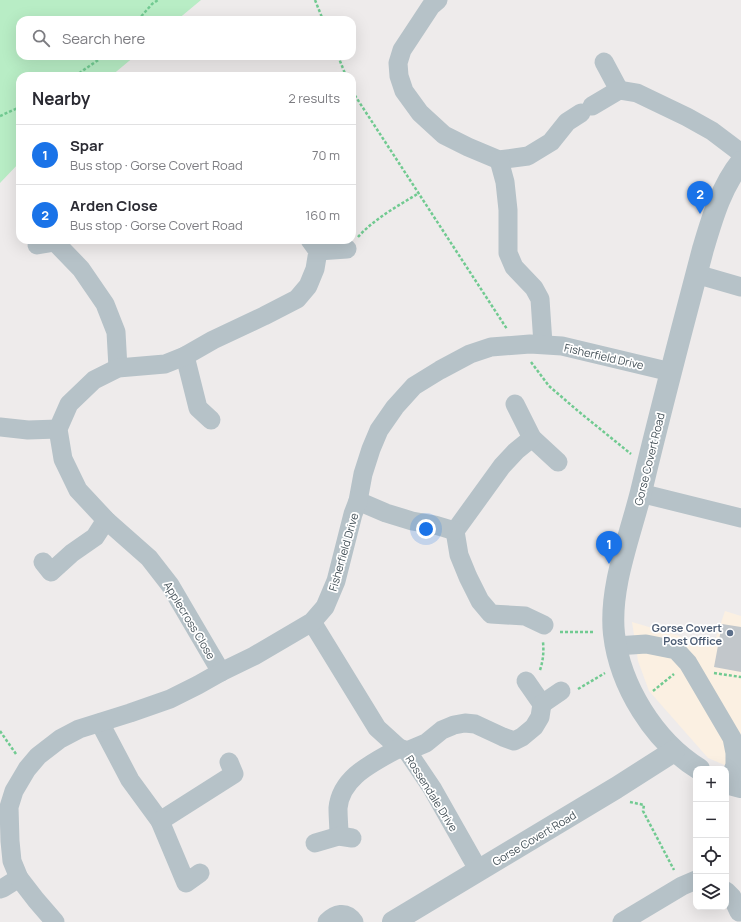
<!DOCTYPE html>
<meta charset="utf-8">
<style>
:root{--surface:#fff;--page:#f2f2f3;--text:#2b2b33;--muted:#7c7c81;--line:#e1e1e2;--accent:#1a73e8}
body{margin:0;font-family:Manrope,sans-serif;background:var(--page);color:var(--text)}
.controls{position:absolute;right:12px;bottom:12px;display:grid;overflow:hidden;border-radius:8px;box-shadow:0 4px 16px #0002}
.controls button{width:36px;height:36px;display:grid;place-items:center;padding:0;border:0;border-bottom:1px solid var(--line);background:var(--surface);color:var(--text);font:20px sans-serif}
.you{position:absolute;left:426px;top:529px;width:14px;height:14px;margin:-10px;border:3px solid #fff;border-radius:50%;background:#1a73e8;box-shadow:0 0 0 6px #1a73e833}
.badge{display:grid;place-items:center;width:26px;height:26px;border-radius:50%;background:var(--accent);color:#fff;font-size:13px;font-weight:700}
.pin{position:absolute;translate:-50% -33px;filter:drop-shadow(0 1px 2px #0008)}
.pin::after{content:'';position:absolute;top:21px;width:14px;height:12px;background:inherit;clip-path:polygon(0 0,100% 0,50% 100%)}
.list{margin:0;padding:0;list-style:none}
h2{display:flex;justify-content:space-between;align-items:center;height:52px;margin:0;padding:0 16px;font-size:17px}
h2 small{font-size:13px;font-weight:400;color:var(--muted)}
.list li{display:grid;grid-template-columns:26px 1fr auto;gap:12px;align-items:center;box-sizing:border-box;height:60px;padding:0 16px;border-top:1px solid var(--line)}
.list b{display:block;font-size:15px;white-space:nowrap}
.list p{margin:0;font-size:13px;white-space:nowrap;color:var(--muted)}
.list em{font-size:13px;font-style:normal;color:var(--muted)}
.icon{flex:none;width:22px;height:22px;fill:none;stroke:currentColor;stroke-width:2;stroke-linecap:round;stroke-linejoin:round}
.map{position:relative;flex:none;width:741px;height:922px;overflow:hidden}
.search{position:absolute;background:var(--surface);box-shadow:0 4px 16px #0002;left:16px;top:16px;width:340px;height:44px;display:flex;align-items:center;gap:10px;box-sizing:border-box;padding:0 14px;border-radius:12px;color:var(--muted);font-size:15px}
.panel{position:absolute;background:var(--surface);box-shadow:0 4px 16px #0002;left:16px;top:72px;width:340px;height:172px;border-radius:12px}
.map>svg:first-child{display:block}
.commercial{fill:#fbf0e2}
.green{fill:#b8edc5}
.building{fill:#c2c7cb}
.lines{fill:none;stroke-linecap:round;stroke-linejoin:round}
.path{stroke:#71ca91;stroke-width:2.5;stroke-dasharray:3 2;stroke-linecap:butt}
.minor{stroke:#b6c2c8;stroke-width:19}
.tertiary{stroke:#b6c2c8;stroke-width:22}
.service-dot{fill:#5c6f8a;stroke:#fff;stroke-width:1.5}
.labels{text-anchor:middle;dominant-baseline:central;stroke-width:3.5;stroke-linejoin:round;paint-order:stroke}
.street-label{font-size:11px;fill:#445158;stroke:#fff}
.service-label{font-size:11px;font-weight:bold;fill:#4e5e75;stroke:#fff;text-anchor:end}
</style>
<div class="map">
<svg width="741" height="922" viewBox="0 0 741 922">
<rect width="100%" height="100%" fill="#eeebeb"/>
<path class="commercial" d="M725,611L741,616V772L708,758L649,691L638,661L632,622L713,646Z"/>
<path class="green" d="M0,0H201L177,20H20V56H135L111,76H20V162L0,183Z"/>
<path class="building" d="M722,624L741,627V672L714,667Z"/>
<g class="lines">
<g class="path">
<path d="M315,0L323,20"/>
<path d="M138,20L152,4L158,0"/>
<path d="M338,56L346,76"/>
<path d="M75,76L104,56"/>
<path d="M352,91L507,329"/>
<path d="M0,116L20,107"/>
<path d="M358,237C375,218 398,206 419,193"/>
<path d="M531,362L549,386L578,411L631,454"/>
<path d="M560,632H595"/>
<path d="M540,670C543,661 544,652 543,642"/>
<path d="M714,673L741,677"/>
<path d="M578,689L605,673"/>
<path d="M653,691L674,674"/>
<path d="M0,731L16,754"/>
<path d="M630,802L644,805L643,811L674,870"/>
</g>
<g class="minor">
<path d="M438,0L431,6L402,50L398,63L399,76L404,91L420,113L444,135L468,147L499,160L528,156L551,142L567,122L581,113"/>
<path d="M604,62L619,90"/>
<path d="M592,106L619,90L637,93L687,117L712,131L741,153"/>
<path d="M499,160L505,182L508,210V253L514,267L534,288L540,299L543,344"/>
<path d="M55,242L81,269L105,304L116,332L118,368"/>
<path d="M37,245L55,242L56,240"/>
<path d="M318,251L347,249"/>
<path d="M696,274L741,287"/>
<path d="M185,356L198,408L211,420"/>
<path d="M515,404L532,438L558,462"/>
<path d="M0,427L28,430L58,429"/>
<path d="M532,438L516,451L502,466L455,531L459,555L468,577L480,601L491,614L525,616L544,625"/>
<path d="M640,493L741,518"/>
<path d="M358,501L386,513L412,521L435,525L455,531"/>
<path d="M43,562L51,572L72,553L95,537L106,520"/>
<path d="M312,622L377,728L399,748L407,751L432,788L479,871"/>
<path d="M616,646L646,644L676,650L688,663L732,738L735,753V765L728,784"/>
<path d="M221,672L170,585L149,558L106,520L78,490L63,459L58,429L69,404L94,380L118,368L165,364L185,356L213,340L264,316L297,299L308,286L315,269L318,251L310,240"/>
<path d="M526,681L542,704L561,691"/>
<path d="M100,723L130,780L160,821L186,883L200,873"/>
<path d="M407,751L426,743L442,730L454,725L465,723L475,724L503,737L514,741L522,737L534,727L540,717L542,704"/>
<path d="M160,821L234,774L229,762"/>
<path d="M339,836C339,827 338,817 338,808C341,776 375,762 399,748"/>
<path d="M315,843L339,836L352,838"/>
<path d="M0,889L3,888L19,878"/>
<path d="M726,891L732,897L739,912"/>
<path d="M55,922L36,900L19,878L12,861L10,841L9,807L14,791L27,769L38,756L60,739L79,729L130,713L170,699L198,685L221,672L254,656L312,622L325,607L336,581L353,514L358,501L363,474L371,449L379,430L395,407L414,386L440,370L470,354L491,347L530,344L562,346L671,372"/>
<path d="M327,922C335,914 346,910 354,922"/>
<path d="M622,922L682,886L696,880"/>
</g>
<g class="tertiary">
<path d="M699,769C654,741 620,686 614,634C609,588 630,536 641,492C654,437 668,383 682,329C689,302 696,276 703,249C712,219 721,187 741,162"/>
<path d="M726,783L741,787"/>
<path d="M393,922L616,788L674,751"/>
</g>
</g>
<circle class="service-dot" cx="730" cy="633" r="4"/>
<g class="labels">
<g class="street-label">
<text transform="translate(604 356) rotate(13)">Fisherfield Drive</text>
<text transform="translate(649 459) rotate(-76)">Gorse Covert Road</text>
<text transform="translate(343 552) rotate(-74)">Fisherfield Drive</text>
<text transform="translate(190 620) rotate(59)">Applecross Close</text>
<text transform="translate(432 793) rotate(58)">Rossendale Drive</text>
<text transform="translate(534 838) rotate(-31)">Gorse Covert Road</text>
</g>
<g class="service-label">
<text x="722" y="627">Gorse Covert<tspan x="722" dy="13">Post Office</tspan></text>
</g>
</g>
</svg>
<div class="controls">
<button>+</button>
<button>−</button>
<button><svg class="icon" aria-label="locate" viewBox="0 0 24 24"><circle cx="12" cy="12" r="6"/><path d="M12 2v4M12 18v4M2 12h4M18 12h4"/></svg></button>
<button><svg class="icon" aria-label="layers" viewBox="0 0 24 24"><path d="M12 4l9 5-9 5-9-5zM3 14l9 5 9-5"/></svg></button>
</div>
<div class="you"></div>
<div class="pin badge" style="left:609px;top:564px">1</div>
<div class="pin badge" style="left:700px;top:214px">2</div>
<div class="search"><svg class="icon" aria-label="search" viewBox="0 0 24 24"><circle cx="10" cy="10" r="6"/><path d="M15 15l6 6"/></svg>Search here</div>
<section class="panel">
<h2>Nearby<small>2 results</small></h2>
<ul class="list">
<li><span class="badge">1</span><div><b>Spar</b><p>Bus stop · Gorse Covert Road</p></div><em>70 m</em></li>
<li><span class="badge">2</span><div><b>Arden Close</b><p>Bus stop · Gorse Covert Road</p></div><em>160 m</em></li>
</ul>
</section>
</div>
